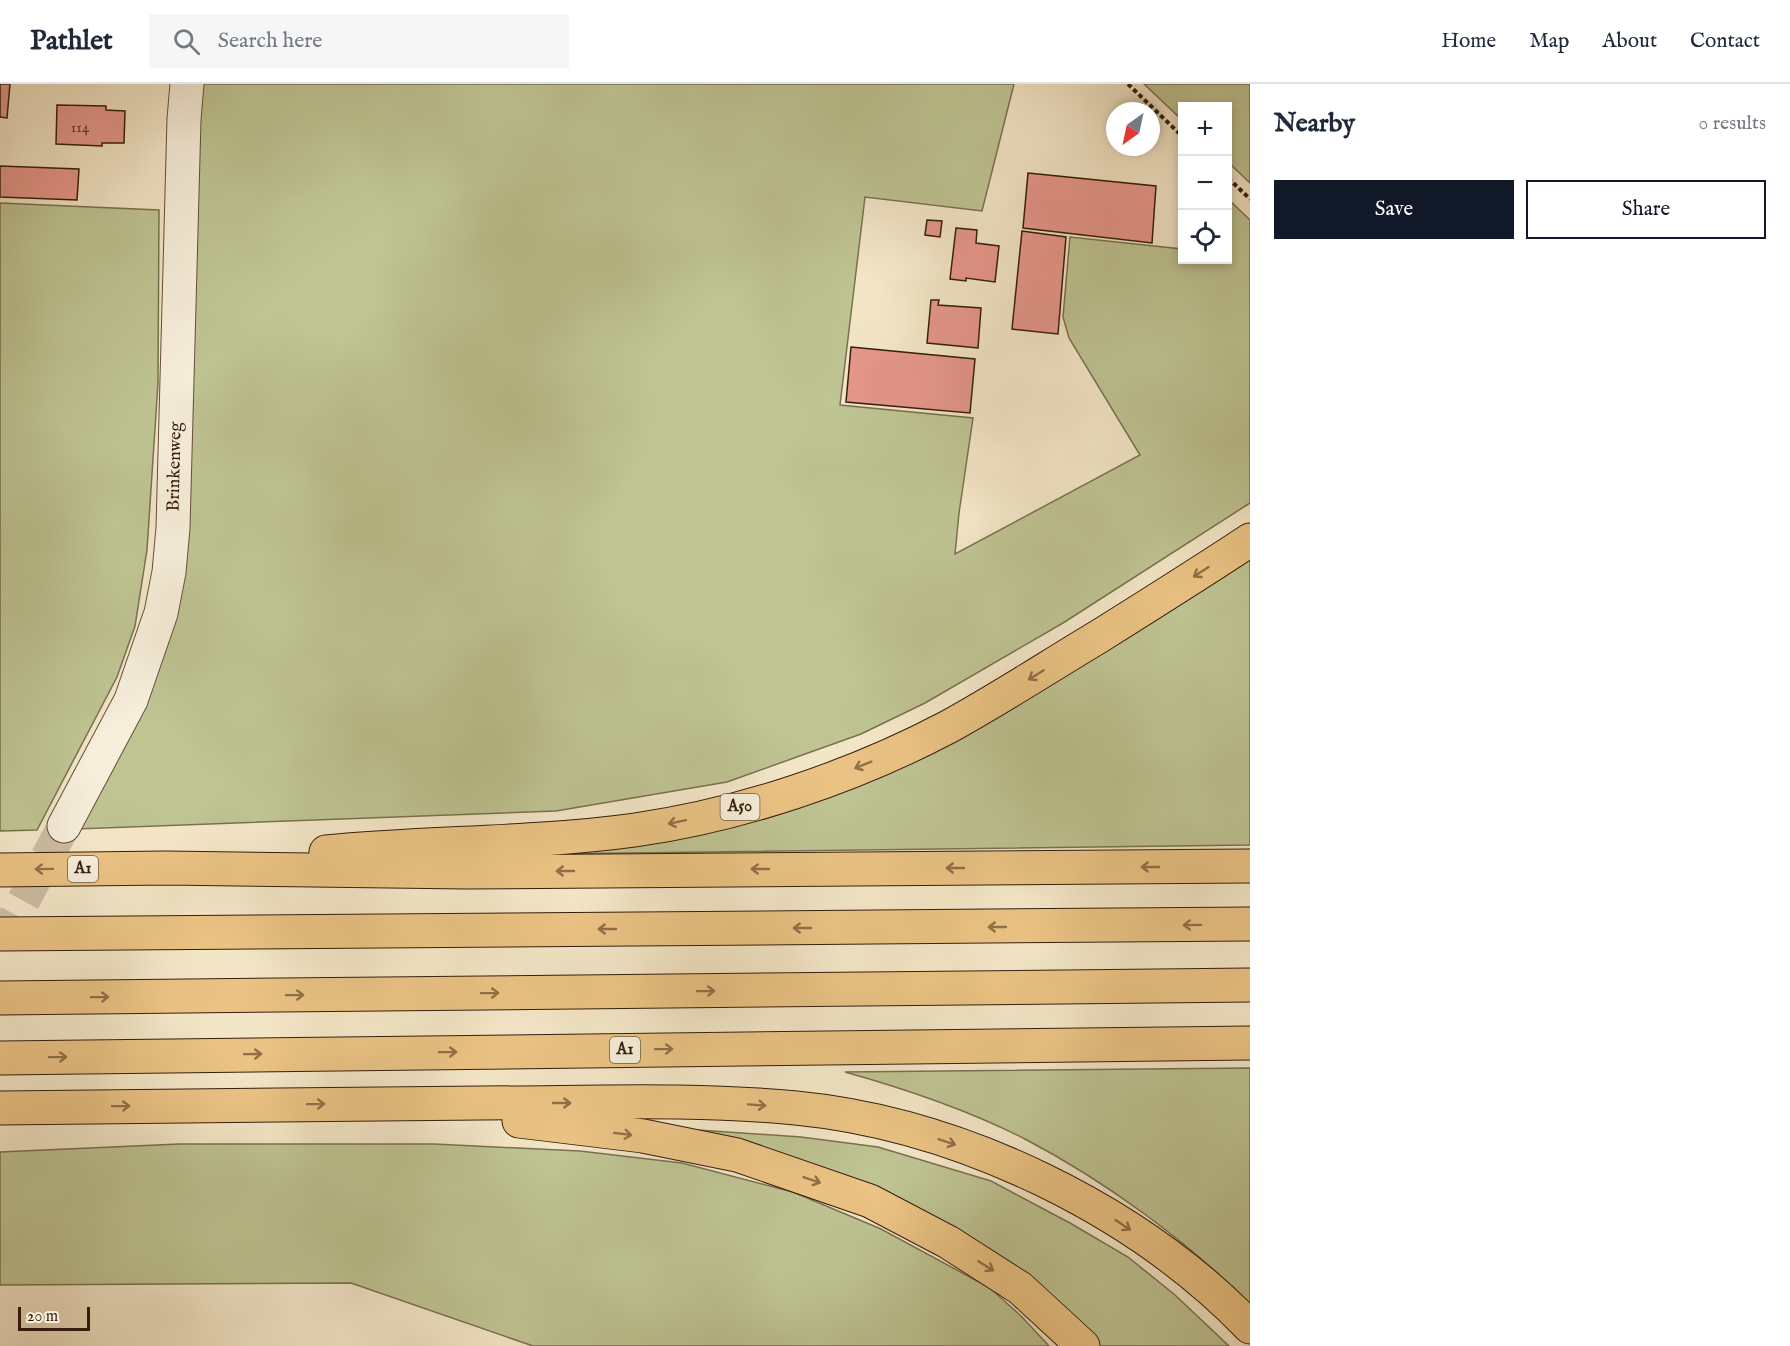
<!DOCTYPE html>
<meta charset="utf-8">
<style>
:root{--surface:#fff;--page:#f6f6f7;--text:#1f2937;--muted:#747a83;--line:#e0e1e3;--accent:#111827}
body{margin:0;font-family:"IM FELL English",serif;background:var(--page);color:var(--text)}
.controls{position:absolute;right:18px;top:18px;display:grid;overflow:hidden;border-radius:0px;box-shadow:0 3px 9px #0003}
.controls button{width:54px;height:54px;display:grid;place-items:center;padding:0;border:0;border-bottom:2px solid var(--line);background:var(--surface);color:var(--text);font:30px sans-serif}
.compass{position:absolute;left:1106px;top:18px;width:54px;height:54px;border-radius:50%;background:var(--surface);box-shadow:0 3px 9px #0003;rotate:213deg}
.scale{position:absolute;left:18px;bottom:15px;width:72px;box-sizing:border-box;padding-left:6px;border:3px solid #351d0c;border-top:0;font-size:16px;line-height:21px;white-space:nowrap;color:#351d0c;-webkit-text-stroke:4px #f7efdb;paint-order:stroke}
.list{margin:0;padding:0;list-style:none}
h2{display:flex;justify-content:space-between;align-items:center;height:78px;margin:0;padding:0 24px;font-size:26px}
h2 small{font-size:20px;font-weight:400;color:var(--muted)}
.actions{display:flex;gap:12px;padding:18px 24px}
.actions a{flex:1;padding:14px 0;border:2px solid var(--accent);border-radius:0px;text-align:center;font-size:21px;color:var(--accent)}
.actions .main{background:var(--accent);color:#fff}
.icon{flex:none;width:33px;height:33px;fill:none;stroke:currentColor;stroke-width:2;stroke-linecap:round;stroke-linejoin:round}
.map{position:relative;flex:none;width:1250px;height:1262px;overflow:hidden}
header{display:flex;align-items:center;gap:36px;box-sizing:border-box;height:84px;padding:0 30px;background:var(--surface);border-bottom:2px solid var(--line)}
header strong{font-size:28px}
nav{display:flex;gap:33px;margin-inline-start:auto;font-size:21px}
.search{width:420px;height:54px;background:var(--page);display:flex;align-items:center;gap:15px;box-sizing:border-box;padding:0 21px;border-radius:0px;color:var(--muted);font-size:22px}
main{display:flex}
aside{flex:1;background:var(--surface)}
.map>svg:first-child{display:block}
.green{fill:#bfc493;stroke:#7a7050;stroke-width:1.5}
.building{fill:#e6978b;stroke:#351d0c;stroke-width:1.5}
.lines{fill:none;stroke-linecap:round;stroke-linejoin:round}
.minor-tunnel{stroke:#cdbea2;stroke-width:33;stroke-dasharray:33 16;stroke-linecap:butt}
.minor-casing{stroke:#644f3b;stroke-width:35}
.highway-casing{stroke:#351d0c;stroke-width:35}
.path{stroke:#351d0c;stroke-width:4;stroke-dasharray:4.5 3;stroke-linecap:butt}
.minor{stroke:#f7efdb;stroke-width:33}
.highway{stroke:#eac384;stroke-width:33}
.oneway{stroke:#907048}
.labels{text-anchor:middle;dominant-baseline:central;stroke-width:4.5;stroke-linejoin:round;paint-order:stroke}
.number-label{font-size:15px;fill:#613c2c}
.shield{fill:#f7efdb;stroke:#6f5c4a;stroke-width:1.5}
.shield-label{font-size:16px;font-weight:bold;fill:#351d0c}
.street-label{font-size:18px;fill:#351d0c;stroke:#f7efdb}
</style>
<header>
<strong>Pathlet</strong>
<div class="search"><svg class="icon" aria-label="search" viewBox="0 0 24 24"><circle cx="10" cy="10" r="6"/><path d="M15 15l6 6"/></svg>Search here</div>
<nav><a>Home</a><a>Map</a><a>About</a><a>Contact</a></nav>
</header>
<main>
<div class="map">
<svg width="1250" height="1262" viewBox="0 0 1250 1262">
<rect width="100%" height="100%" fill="#f3e6c7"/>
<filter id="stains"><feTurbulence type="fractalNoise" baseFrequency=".00333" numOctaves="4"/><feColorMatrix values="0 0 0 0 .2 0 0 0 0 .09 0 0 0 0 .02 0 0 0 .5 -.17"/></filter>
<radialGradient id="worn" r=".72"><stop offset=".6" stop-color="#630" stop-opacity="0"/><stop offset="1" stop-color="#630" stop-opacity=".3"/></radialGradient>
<g class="green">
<path d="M201,0H1014L982,127L865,113L840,321L973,334L959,429L955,470L1140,371L1069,254L1063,233L1070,153L1182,165V176H1228V115L1250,136V419L1063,539L925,619L861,650L727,698L556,727L77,745L165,560Z"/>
<path d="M1144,0H1250V99L1228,78V22H1182V36Z"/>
<path d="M0,119L159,126L158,299L147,466L135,542L117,593L37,746L0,747Z"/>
<path d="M1250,468V761L548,770L753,731Z"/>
<path d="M1250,984V1220C1186,1156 1105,1097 1025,1055C968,1026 906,1005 845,988Z"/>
<path d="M698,1046L801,1053L878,1063L991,1097L1070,1139L1128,1173L1175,1211L1229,1262H1100L1061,1224L1008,1181L697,1056Z"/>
<path d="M179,1060H434L580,1067L682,1079L793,1108L881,1145L990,1204L1021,1232L1049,1262H533L351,1199L0,1201V1068Z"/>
</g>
<g class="building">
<path d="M0,0H10L7,34L0,33Z"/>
<path d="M57,21L106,22V26L125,27L124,59H102V62L56,60Z"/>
<path d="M0,82L79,85L77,116L0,113Z"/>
<path d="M1028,89L1156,102L1152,159L1023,144Z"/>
<path d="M927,136L942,137L940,153L925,151Z"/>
<path d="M956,144L977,146L976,159L999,162L995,198L966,194V197L950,195Z"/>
<path d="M1022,147L1066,153L1058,250L1012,245Z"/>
<path d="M931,216H939L938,221L981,224L978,264L927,259Z"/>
<path d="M851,263L975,275L970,329L846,318Z"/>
</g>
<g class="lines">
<path class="minor-tunnel" d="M0,860L64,742"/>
<defs>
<g id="minor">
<path id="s1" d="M64,742L131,616L161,529L169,488L173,444L184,35L187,0"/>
</g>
<g id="highway">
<path d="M326,768C429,758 532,760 635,746C741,731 853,693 948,643C999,615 1048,583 1098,553C1149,521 1200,489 1250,456"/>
<path d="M0,786L166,784L466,788L1250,782"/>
<path d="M0,850L1250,840"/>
<path d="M0,914L1250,901"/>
<path d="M0,974L1250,959"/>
<path d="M0,1024C160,1022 320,1020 481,1019C585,1019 692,1014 796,1024C960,1040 1136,1125 1250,1243"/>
<path d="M519,1037L643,1052L737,1071L870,1117L948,1158L1020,1204L1083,1262"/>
</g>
</defs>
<use href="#minor" class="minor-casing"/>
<use href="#highway" class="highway-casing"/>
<g class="path">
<path d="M1128,0L1182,52"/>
<path d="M1228,94L1250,115"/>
</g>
<use href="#minor" class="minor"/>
<use href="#highway" class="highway"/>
</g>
<defs><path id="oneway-shaft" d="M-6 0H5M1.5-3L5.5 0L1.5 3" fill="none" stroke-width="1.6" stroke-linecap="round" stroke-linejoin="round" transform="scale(1.5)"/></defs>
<g class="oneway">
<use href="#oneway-shaft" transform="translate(1201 488) rotate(147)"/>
<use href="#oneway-shaft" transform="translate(1036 591) rotate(148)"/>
<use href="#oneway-shaft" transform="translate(863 681) rotate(158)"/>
<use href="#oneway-shaft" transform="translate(677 738) rotate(168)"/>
<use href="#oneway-shaft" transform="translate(1150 783) rotate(180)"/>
<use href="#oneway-shaft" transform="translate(955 784) rotate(180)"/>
<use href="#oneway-shaft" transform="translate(44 785) rotate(179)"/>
<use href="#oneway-shaft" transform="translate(760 785) rotate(180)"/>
<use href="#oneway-shaft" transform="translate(565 787) rotate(180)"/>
<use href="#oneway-shaft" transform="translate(1192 841) rotate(179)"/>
<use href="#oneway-shaft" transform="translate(997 843) rotate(180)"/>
<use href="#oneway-shaft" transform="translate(802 844) rotate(180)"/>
<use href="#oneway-shaft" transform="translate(607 845) rotate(180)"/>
<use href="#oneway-shaft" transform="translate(706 907) rotate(-1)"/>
<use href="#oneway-shaft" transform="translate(490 909) rotate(-1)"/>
<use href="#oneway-shaft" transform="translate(295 911) rotate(-1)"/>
<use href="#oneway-shaft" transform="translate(100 913) rotate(-1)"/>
<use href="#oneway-shaft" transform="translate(664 965) rotate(-1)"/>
<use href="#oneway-shaft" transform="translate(448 968) rotate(-1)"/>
<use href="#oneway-shaft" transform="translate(253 970) rotate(-1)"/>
<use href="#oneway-shaft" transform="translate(58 973) rotate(-1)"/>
<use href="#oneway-shaft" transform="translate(562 1019)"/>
<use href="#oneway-shaft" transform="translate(316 1020) rotate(-1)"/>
<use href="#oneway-shaft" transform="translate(757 1021) rotate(4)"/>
<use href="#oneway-shaft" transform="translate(121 1022) rotate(-1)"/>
<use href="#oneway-shaft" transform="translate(623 1050) rotate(7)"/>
<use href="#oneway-shaft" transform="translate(947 1058) rotate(18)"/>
<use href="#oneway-shaft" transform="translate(812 1096) rotate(19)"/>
<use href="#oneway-shaft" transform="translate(1123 1141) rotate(34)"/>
<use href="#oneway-shaft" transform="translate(986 1182) rotate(32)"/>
</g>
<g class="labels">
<g class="number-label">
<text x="80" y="43">114</text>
</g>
<g class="shield">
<rect x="720.5" y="710" width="39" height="26" rx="4.5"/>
<rect x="68" y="772" width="30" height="26" rx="4.5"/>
<rect x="610" y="953" width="30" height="26" rx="4.5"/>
</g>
<g class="shield-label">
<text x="740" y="723">A50</text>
<text x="83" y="785">A1</text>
<text x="625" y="966">A1</text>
</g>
<g class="street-label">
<text stroke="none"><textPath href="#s1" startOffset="382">Brinkenweg</textPath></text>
</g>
</g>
<rect width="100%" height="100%" filter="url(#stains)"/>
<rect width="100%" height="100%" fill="url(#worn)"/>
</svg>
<div class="controls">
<button>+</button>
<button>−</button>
<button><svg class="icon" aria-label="locate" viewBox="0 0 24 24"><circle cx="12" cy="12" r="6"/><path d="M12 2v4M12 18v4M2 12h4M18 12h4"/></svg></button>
</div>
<svg class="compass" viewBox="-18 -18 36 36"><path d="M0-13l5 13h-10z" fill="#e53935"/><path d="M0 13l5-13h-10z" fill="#747a83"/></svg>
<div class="scale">20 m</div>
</div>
<aside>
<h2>Nearby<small>0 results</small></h2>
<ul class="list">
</ul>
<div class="actions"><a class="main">Save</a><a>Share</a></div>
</aside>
</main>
